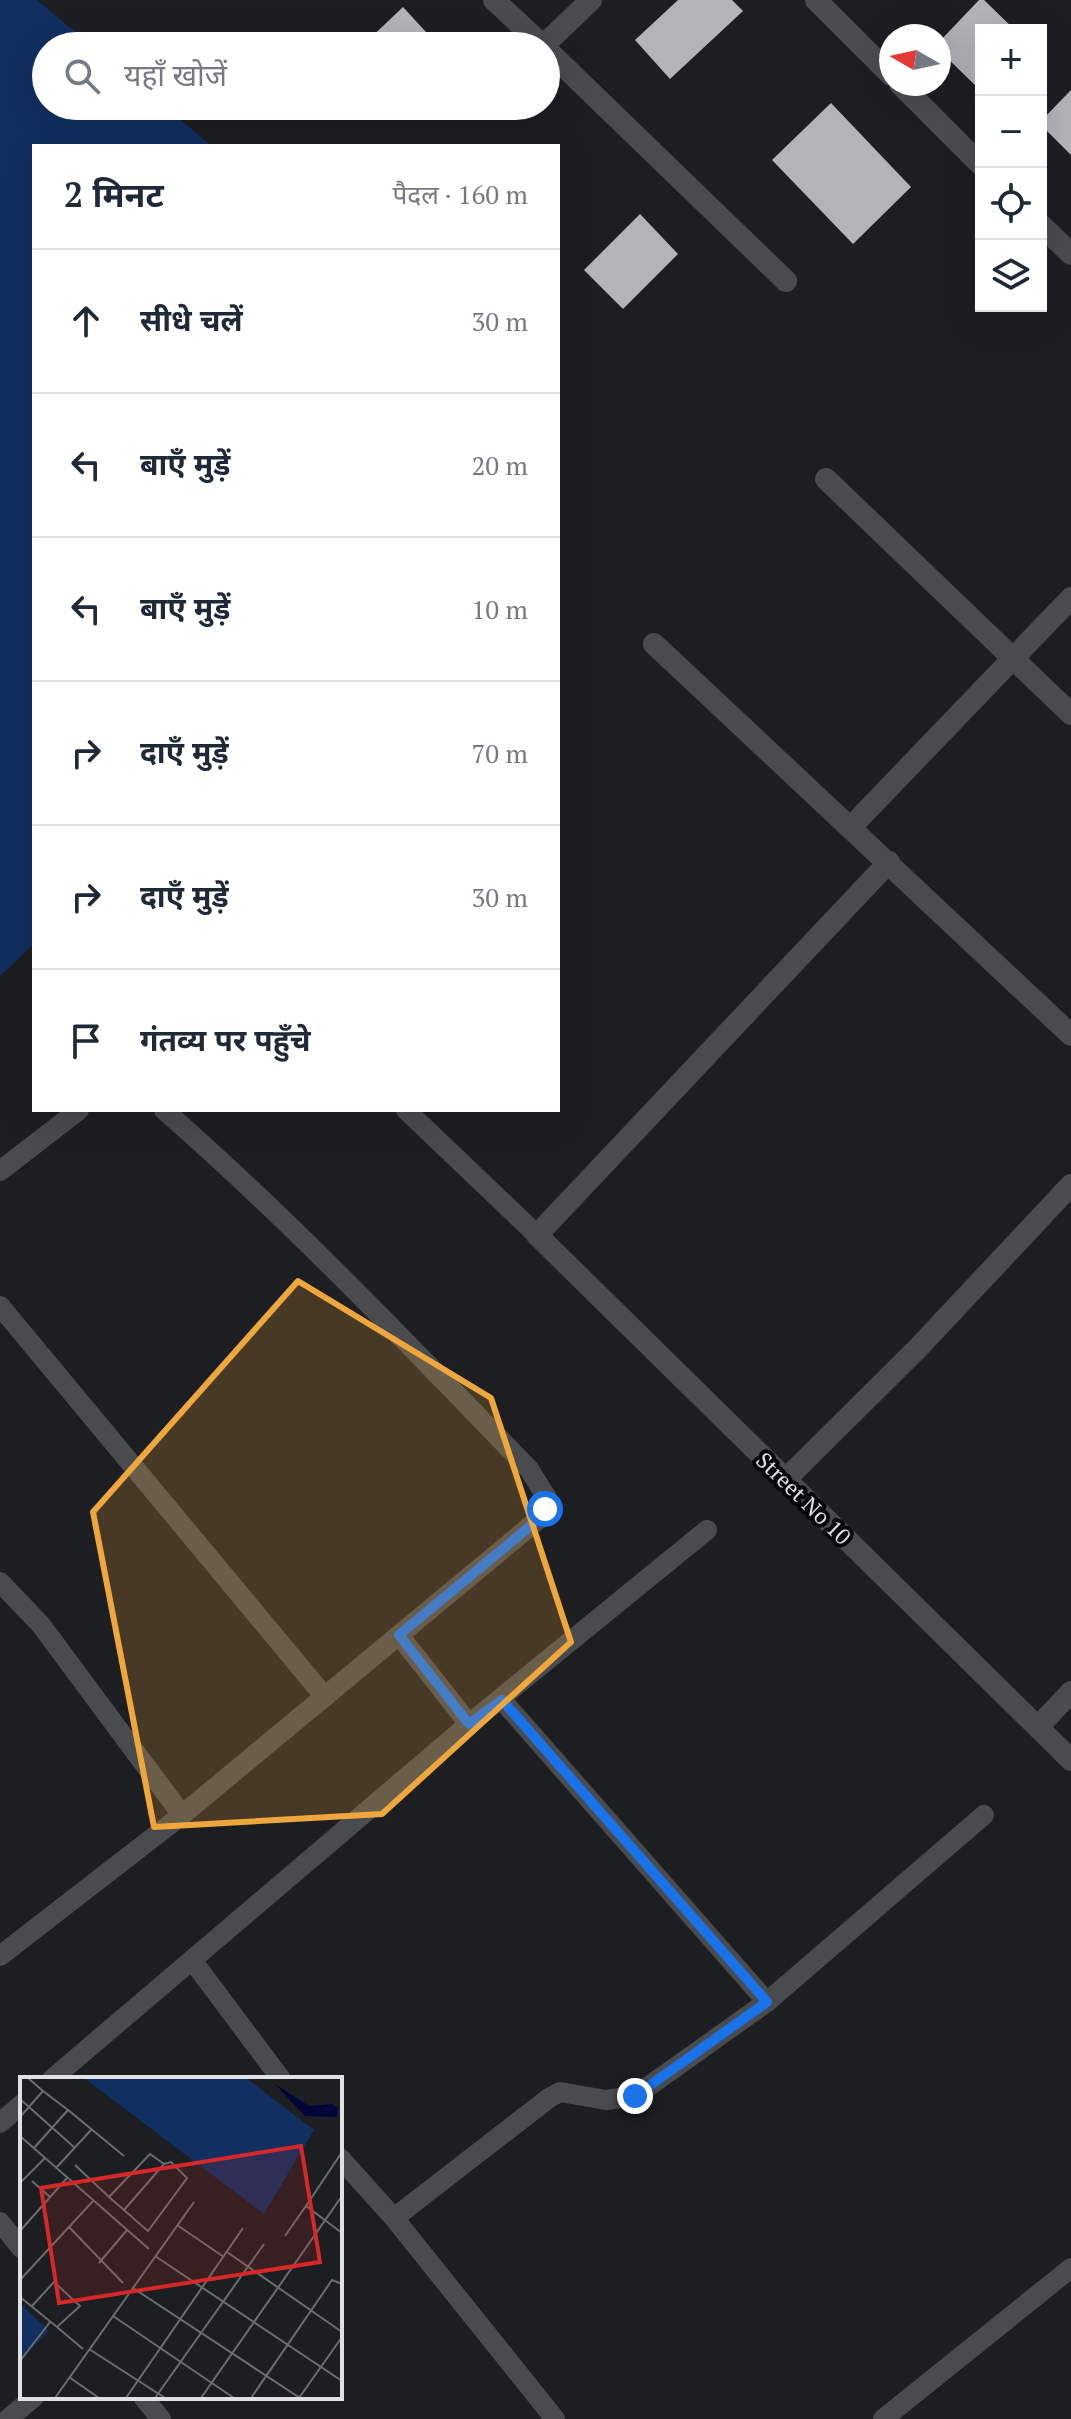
<!DOCTYPE html>
<html lang="hi">
<meta charset="utf-8">
<style>
:root{--surface:#fff;--page:#f6f6f7;--text:#1f2937;--muted:#747a83;--line:#e0e1e3}
body{margin:0;font-family:"PT Serif","Noto Sans Devanagari",serif;background:var(--page);color:var(--text)}
.controls{position:absolute;right:24px;top:24px;display:grid;overflow:hidden;border-radius:0px;box-shadow:0 8px 32px #0002}
.controls button{width:72px;height:72px;display:grid;place-items:center;padding:0;border:0;border-bottom:2px solid var(--line);background:var(--surface);color:var(--text);font:40px sans-serif}
.compass{position:absolute;left:879px;top:24px;width:72px;height:72px;border-radius:50%;background:var(--surface);box-shadow:0 8px 32px #0002;rotate:279deg}
.stop{position:absolute;width:24px;height:24px;margin:-18px;border:6px solid #1a73e8;border-radius:50%;background:#fff}
.stop.end{background:#1a73e8;border-color:#fff;box-shadow:0 2px 8px #0008}
.list{margin:0;padding:0;list-style:none}
h2{display:flex;justify-content:space-between;align-items:center;height:104px;margin:0;padding:0 32px;font-size:34px}
h2 small{font-size:26px;font-weight:400;color:var(--muted)}
.list li{display:grid;grid-template-columns:52px 1fr auto;gap:24px;align-items:center;box-sizing:border-box;height:144px;padding:0 32px;border-top:2px solid var(--line)}
.list b{display:block;font-size:30px;white-space:nowrap}
.list em{font-size:26px;font-style:normal;color:var(--muted)}
.icon{flex:none;width:44px;height:44px;fill:none;stroke:currentColor;stroke-width:2;stroke-linecap:round;stroke-linejoin:round}
.map{position:relative;flex:none;width:1071px;height:2419px;overflow:hidden}
.search{position:absolute;background:var(--surface);box-shadow:0 8px 32px #0002;left:32px;top:32px;width:528px;height:88px;display:flex;align-items:center;gap:20px;box-sizing:border-box;padding:0 28px;border-radius:44px;color:var(--muted);font-size:30px}
.panel{position:absolute;background:var(--surface);box-shadow:0 8px 32px #0002;left:32px;top:144px;width:528px;height:968px;border-radius:0px}
.map>svg:first-child{display:block}
.green{fill:#112f60}
.building{fill:#b2b4b8}
.lines{fill:none;stroke-linecap:round;stroke-linejoin:round}
.service{stroke:#494b4e;stroke-width:20}
.minor{stroke:#494b4e;stroke-width:22}
.route{stroke:#1a73e8;stroke-width:10}
.marked{fill:#eea73c;fill-opacity:0.2;stroke:#eea73c;stroke-width:6;stroke-linejoin:round}
.labels{text-anchor:middle;dominant-baseline:central;stroke-width:8;stroke-linejoin:round;paint-order:stroke}
.street-label{font-size:22px;fill:#e0e1e3;stroke:#08080a}
.inset-road{fill:none;stroke:#6b6c6f;stroke-width:2}
.view{fill:#d62828;fill-opacity:0.15;stroke:#d62828;stroke-width:4}
.inset-edge{fill:none;stroke:#e0e1e3;stroke-width:4}
</style>
<div class="map">
<svg width="1071" height="2419" viewBox="0 0 1071 2419">
<rect width="100%" height="100%" fill="#1d1e21"/>
<path class="green" d="M0,0H37L92,46H46V106H164L212,146H34V944L0,976Z"/>
<g class="building">
<path d="M678,0H732L743,11L670,79L635,40Z"/>
<path d="M979,0H984L1015,30H981V91L939,50V42Z"/>
<path d="M403,7L437,44L362,46Z"/>
<path d="M1071,90V155L1041,125V121Z"/>
<path d="M831,103L911,187L853,244L772,160Z"/>
<path d="M640,214L678,254L623,309L584,270Z"/>
</g>
<g class="lines">
<g class="service">
<path d="M406,1110L537,1235"/>
<path d="M0,1171L79,1110"/>
<path d="M0,1306L325,1697"/>
<path d="M0,1582L41,1625L182,1815"/>
<path d="M399,1635L469,1724"/>
<path d="M502,1700L767,2002"/>
<path d="M0,1956L182,1815L540,1518L547,1498L529,1469C410,1346 293,1223 164,1110"/>
<path d="M192,1960L281,2079"/>
<path d="M52,2079L469,1724L707,1530"/>
<path d="M0,2123L22,2104"/>
<path d="M340,2158L394,2218L555,2419"/>
<path d="M394,2218L549,2098L560,2092L606,2100L635,2096L767,2002L984,1815"/>
<path d="M0,2222L22,2249"/>
<path d="M143,2397L161,2419"/>
<path d="M8,2419L34,2397"/>
<path d="M883,2419L1071,2268"/>
</g>
<g class="minor">
<path d="M494,0L542,45"/>
<path d="M816,0L891,75"/>
<path d="M543,46L591,0"/>
<path d="M546,49L786,281"/>
<path d="M900,84L981,165"/>
<path d="M1041,225L1071,254"/>
<path d="M826,479L1071,714"/>
<path d="M654,644L1071,1035"/>
<path d="M851,827L1071,598"/>
<path d="M889,862L537,1235L1071,1760"/>
<path d="M785,1480L918,1348L1071,1185"/>
<path d="M1038,1727L1071,1692"/>
</g>
</g>
<g class="lines">
<path class="route" d="M545,1509L540,1518L399,1635L469,1724L502,1700L767,2002L635,2096"/>
</g>
<path class="marked" d="M298,1281L491,1398L571,1642L382,1814L154,1827L93,1512Z"/>
<g class="labels">
<g class="street-label">
<text transform="translate(804 1498) rotate(44)">Street No 10</text>
</g>
</g>
<g transform="translate(20 2077)">
<rect width="322" height="322" fill="#1d1e21"/>
<path d="M64,1H226L294,53L244,137ZM0,226L29,254L0,284Z" fill="#112f60"/>
<path d="M255,7L289,29L312,27L318,31L317,40L285,39Z" fill="#000638"/>
<path class="inset-road" d="M23,14L48,33M0,22L55,71M0,40L23,14L8,1M0,59L129,172M14,71L48,33L104,79M55,88L89,120L128,154L167,101L151,85L144,87L130,77L89,120M36,91L71,53M12,104L30,120M0,106L25,81M286,129L322,75M104,133L144,87M157,148L204,180M49,150L103,206M0,154L47,101M265,159L286,129L322,156M207,175L322,255M135,179L322,304M79,186L107,153M0,203L73,124M113,211L280,321M0,220L37,250L60,229L34,205L12,229M93,239L214,321M37,250L63,272M69,272L145,321M0,284L30,245M49,300L79,321M35,321L174,125M106,321L223,151M135,321L244,167M181,321L322,119M231,321L312,203L322,207M279,321L322,260"/>
<path class="view" d="M281,69L300,185L39,226L21,111Z"/>
<rect width="322" height="322" class="inset-edge"/>
</g>
</svg>
<div class="controls">
<button>+</button>
<button>−</button>
<button><svg class="icon" aria-label="locate" viewBox="0 0 24 24"><circle cx="12" cy="12" r="6"/><path d="M12 2v4M12 18v4M2 12h4M18 12h4"/></svg></button>
<button><svg class="icon" aria-label="layers" viewBox="0 0 24 24"><path d="M12 4l9 5-9 5-9-5zM3 14l9 5 9-5"/></svg></button>
</div>
<svg class="compass" viewBox="-18 -18 36 36"><path d="M0-13l5 13h-10z" fill="#e53935"/><path d="M0 13l5-13h-10z" fill="#747a83"/></svg>
<div class="stop" style="left:545px;top:1509px"></div>
<div class="stop end" style="left:635px;top:2096px"></div>
<div class="search"><svg class="icon" aria-label="search" viewBox="0 0 24 24"><circle cx="10" cy="10" r="6"/><path d="M15 15l6 6"/></svg>यहाँ खोजें</div>
<section class="panel">
<h2>2 मिनट<small>पैदल · 160 m</small></h2>
<ul class="list">
<li><svg class="icon" aria-label="ahead" viewBox="0 0 24 24"><path d="M12 20V5M6 11l6-6 6 6"/></svg><div><b>सीधे चलें</b></div><em>30 m</em></li>
<li><svg class="icon" aria-label="left" viewBox="0 0 24 24"><path d="M17 20v-9H6M10 6l-5 5 5 5"/></svg><div><b>बाएँ मुड़ें</b></div><em>20 m</em></li>
<li><svg class="icon" aria-label="left" viewBox="0 0 24 24"><path d="M17 20v-9H6M10 6l-5 5 5 5"/></svg><div><b>बाएँ मुड़ें</b></div><em>10 m</em></li>
<li><svg class="icon" aria-label="right" viewBox="0 0 24 24"><path d="M7 20v-9h11M14 6l5 5-5 5"/></svg><div><b>दाएँ मुड़ें</b></div><em>70 m</em></li>
<li><svg class="icon" aria-label="right" viewBox="0 0 24 24"><path d="M7 20v-9h11M14 6l5 5-5 5"/></svg><div><b>दाएँ मुड़ें</b></div><em>30 m</em></li>
<li><svg class="icon" aria-label="arrive" viewBox="0 0 24 24"><path d="M6 21V4h12l-3 4 3 4H6"/></svg><div><b>गंतव्य पर पहुँचे</b></div></li>
</ul>
</section>
</div>
